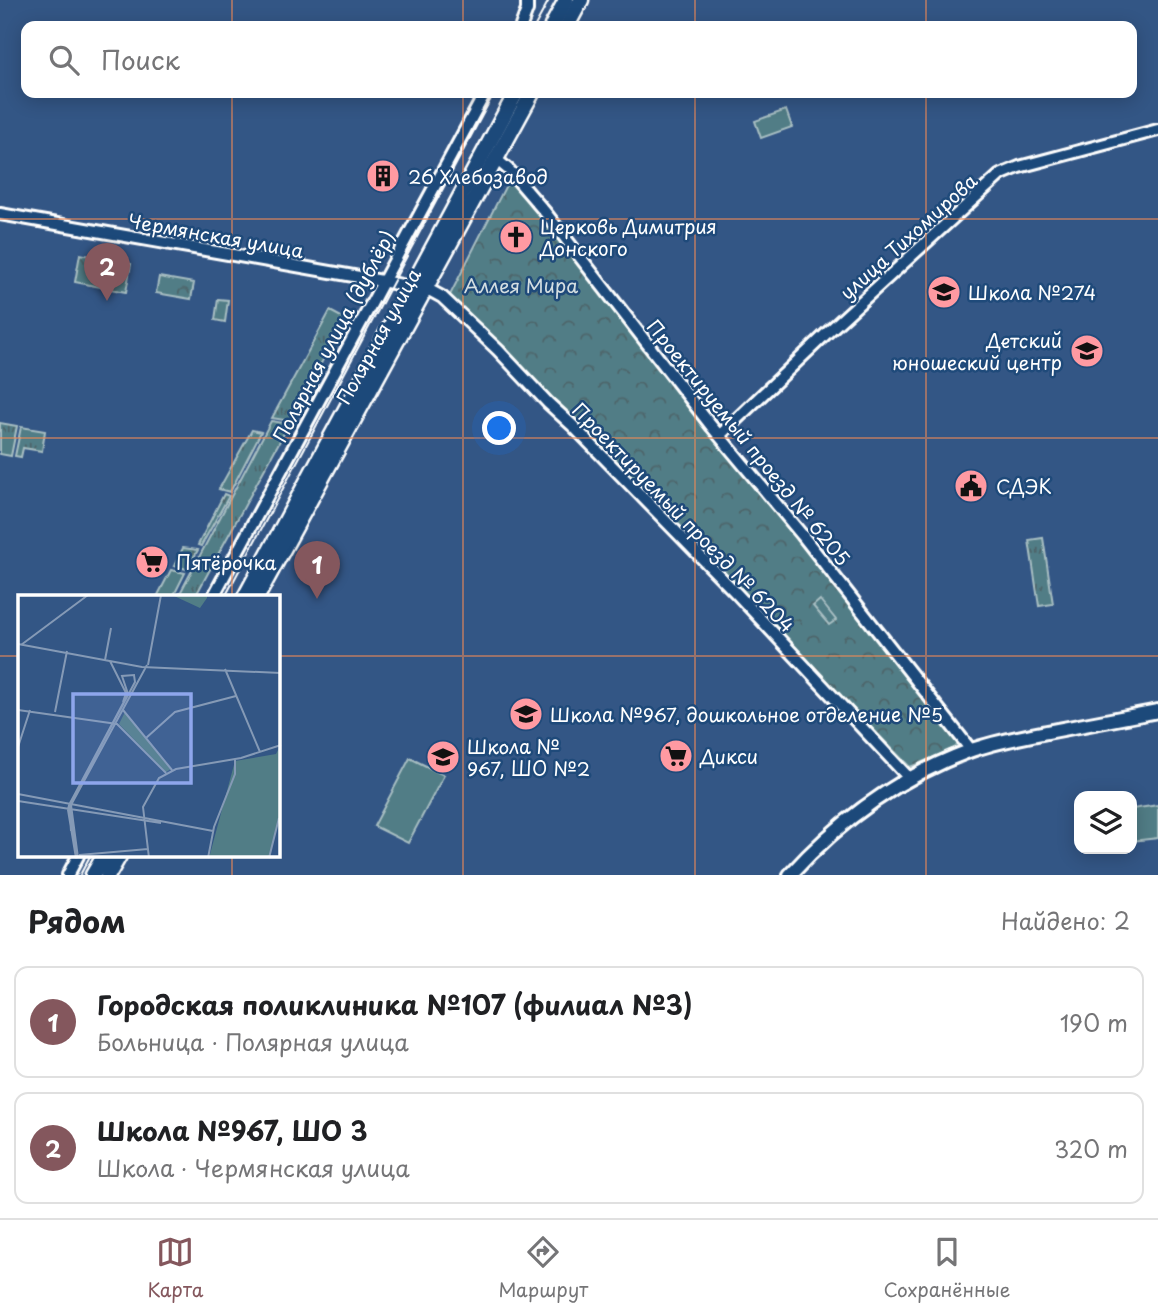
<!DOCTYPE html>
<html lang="ru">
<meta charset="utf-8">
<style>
:root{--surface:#fff;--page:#f2f2f2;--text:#202124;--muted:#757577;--line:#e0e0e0;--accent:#84575d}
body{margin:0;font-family:"Playpen Sans",sans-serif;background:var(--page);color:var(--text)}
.controls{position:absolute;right:21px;bottom:21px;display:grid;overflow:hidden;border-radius:14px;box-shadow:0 4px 18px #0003}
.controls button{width:63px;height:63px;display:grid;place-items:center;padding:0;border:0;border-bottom:2px solid var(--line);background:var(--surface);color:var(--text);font:35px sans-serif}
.you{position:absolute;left:500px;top:429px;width:24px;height:24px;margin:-18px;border:5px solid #fff;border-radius:50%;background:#1a73e8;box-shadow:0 0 0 10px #1a73e833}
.badge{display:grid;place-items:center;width:46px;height:46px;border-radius:50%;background:var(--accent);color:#fff;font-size:23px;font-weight:700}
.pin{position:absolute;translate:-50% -58px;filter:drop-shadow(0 2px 4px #0008)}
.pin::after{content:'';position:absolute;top:37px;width:24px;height:21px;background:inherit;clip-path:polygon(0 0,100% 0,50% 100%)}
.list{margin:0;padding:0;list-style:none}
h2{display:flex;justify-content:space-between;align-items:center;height:91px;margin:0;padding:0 28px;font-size:30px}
h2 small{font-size:23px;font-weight:400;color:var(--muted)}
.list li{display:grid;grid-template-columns:46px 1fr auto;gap:21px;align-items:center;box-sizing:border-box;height:112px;margin:0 14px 14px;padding:0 14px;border:2px solid var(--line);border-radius:14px}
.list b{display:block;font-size:26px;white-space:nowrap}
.list p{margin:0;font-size:23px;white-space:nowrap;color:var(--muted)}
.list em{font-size:23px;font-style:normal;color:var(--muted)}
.icon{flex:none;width:38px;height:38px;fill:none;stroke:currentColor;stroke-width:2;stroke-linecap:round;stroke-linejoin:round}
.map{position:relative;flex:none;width:1158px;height:875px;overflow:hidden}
.search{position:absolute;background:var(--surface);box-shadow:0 4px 18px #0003;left:21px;right:21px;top:21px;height:77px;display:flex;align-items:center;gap:18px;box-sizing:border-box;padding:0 24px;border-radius:14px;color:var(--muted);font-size:26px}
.sheet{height:343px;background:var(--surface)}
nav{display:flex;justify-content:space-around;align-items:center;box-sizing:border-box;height:98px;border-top:2px solid var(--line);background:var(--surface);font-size:19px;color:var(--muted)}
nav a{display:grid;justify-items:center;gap:4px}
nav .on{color:var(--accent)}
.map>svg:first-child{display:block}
.grass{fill:url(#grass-tufts);stroke:#a8bec2;stroke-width:2}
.park{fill:url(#park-crowns);stroke:#a8bec2;stroke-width:2}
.pitch{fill:#517d86;stroke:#a8bec2;stroke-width:2}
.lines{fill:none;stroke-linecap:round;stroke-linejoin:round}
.minor-casing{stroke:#fff;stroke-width:16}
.tertiary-casing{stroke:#fff;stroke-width:18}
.secondary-casing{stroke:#fff;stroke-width:19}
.minor{stroke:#1f4a7a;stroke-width:10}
.tertiary{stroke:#1f4a7a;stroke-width:12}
.secondary{stroke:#1f4a7a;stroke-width:14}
.tram{stroke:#fff;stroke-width:2}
.grid{fill:none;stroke:#ef8b55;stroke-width:2;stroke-opacity:0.55}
.labels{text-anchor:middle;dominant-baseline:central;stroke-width:5;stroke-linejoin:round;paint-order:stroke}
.poi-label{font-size:19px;fill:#fff;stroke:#1f4a7a;text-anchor:start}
.street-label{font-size:19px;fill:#fff;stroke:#1f4a7a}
.park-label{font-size:19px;fill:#d4dee1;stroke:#1f4a7a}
.inset-road{fill:none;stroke:#859ab6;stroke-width:2}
.view{fill:#8ea6ec;fill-opacity:0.15;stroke:#8ea6ec;stroke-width:3.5}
.inset-edge{fill:none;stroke:#fff;stroke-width:3.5}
</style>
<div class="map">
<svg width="1158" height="875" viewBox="0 0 1158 875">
<defs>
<pattern id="grass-tufts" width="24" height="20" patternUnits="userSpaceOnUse" patternTransform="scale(1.75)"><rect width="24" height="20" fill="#517d86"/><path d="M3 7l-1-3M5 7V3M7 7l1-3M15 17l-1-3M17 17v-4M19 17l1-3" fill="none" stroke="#4e6469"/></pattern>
<pattern id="park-crowns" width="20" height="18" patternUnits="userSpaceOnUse" patternTransform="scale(1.75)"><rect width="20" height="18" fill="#517d86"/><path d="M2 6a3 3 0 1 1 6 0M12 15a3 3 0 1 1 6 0" fill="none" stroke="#4e6469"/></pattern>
</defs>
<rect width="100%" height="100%" fill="#335685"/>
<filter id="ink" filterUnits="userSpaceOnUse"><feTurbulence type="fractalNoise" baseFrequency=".0143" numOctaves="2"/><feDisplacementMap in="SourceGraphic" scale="14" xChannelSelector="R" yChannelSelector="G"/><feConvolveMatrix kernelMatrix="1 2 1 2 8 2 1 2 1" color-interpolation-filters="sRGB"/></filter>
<g filter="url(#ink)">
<g class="grass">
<path d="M330,311L345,319L290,421L272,418Z"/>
<path d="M271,421L289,424L195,597H178Z"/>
<path d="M0,423L17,426L11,456L0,454Z"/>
<path d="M21,427L45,431L42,451L23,448L21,457L15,456Z"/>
<path d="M252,430L261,432L230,492L219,489Z"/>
<path d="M224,494L229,496L201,546L198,545Z"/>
<path d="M1043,538L1053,604L1039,606L1029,540Z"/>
<path d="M183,548L198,550L187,569L174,566Z"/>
<path d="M171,570L185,573L173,597H157Z"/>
</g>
<g class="park">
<path d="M514,181L957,739V745L954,749L910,767L449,297L507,183Z"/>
<path d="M80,254L131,264L126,292L75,282Z"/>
<path d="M159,277L194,283L191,299L156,293Z"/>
<path d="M218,299L228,300L225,322L215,320Z"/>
</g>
<g class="pitch">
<path d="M786,110L792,127L761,138L755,121Z"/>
<path d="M820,600L836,620L829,625L813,606Z"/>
<path d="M410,758L444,775L408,843L374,826Z"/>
<path d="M1158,805V838L1132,841V809Z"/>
</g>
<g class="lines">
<defs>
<g id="minor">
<path d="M521,26L527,10V0"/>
<path d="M496,159L509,170L545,212L712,427L802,535L971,750"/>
<path d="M0,214L382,281L431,291L442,297L498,350L548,403L572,425L737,594L909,778"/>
<path d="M720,435L828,332L1000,175L1019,167L1158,130"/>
<path d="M213,597L485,93"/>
<path d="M68,875L78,856"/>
</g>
<path id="tertiary" d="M790,875C840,820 899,777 969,751C994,742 1021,737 1047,732C1084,725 1121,718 1158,711"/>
<g id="secondary">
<path d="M552,26L566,0"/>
<path d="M567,26L581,0"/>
<path d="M245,597L516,93"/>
<path d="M257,597C349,429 441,261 532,93"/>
<path d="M93,875L104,856"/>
<path d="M108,875L119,856"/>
</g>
</defs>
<use href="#minor" class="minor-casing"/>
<use href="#tertiary" class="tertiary-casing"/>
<use href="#secondary" class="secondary-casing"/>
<use href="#minor" class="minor"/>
<use href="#tertiary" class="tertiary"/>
<use href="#secondary" class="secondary"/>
<g class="tram">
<path d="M535,26L549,0"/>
<path d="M225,597L494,93"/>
<path d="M80,875L90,856"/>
</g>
</g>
</g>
<path class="grid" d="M232,0V26M463,0V26M695,0V26M926,0V26M232,93V597M463,93V875M695,93V875M926,93V875M0,219H1158M0,438H1158M0,656H19M278,656H1158M232,856V875"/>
<defs>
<symbol id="building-disc" viewBox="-11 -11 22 22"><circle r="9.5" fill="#ff9aa2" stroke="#1f4a7a"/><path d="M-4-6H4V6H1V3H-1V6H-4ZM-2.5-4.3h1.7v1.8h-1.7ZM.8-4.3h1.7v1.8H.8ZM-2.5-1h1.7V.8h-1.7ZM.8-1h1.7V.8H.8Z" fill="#111"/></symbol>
<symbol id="church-disc" viewBox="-11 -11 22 22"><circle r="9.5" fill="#ff9aa2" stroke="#1f4a7a"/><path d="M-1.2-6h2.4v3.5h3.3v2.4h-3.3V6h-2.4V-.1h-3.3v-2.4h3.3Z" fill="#111"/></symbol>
<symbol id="school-disc" viewBox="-11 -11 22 22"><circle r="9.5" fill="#ff9aa2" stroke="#1f4a7a"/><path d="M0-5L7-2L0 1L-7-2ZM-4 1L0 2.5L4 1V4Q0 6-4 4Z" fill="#111"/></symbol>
<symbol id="civic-disc" viewBox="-11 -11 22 22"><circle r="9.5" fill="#ff9aa2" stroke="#1f4a7a"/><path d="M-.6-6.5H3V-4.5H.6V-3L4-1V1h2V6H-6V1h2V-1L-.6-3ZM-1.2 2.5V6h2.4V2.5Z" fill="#111"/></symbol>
<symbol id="supermarket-disc" viewBox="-11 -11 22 22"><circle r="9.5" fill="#ff9aa2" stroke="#1f4a7a"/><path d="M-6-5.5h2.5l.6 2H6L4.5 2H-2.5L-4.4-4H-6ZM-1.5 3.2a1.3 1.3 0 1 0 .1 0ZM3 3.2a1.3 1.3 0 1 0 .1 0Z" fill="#111"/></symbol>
</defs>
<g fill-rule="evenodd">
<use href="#building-disc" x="364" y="157" width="38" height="38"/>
<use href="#church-disc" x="497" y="218" width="38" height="38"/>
<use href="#school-disc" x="925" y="273" width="38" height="38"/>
<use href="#school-disc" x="1068" y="332" width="38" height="38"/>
<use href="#civic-disc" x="952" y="467" width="38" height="38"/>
<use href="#supermarket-disc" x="133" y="543" width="38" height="38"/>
<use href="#school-disc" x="507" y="695" width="38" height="38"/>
<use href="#supermarket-disc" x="657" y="737" width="38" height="38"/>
<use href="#school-disc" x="424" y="738" width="38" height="38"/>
</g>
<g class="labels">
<g class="poi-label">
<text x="408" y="176">26 Хлебозавод</text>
<text x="540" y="226">Церковь Димитрия<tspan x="540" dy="22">Донского</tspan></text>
<text x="968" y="292">Школа №274</text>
<text x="1062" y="340" text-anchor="end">Детский<tspan x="1062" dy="22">юношеский центр</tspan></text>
<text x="996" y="486">СДЭК</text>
<text x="176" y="562">Пятёрочка</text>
<text x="550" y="714">Школа №967, дошкольное отделение №5</text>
<text x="467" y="746">Школа №<tspan x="467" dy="22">967, ШО №2</tspan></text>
<text x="700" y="756">Дикси</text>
</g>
<g class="street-label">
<text transform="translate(216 235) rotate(10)">Чермянская улица</text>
<text transform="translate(908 236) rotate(-42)">улица Тихомирова</text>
<text transform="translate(333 336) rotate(-62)">Полярная улица (дублёр)</text>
<text transform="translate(378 336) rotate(-61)">Полярная улица</text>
<text transform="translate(749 442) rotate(51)">Проектируемый проезд № 6205</text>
<text transform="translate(684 517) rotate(46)">Проектируемый проезд № 6204</text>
</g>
<g class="park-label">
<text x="521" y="285">Аллея Мира</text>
</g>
</g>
<g transform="translate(18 595)">
<rect width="262" height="262" fill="#335685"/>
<path d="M154,0H189V3L182,13Z" fill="#517d86"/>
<path d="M107,117L153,174L148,177L101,129ZM262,151V220L251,262L191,263L217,166L258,159Z" fill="#517d86"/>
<path class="inset-road" d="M0,49L124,72L263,78M3,50L70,0M87,65L93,33M92,66L108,98L105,107M130,70L143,0M207,74L242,157M0,115L99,129L148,178M105,115L154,175M37,117L49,56M128,143L157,117L218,101M0,152L12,115M0,199L195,236M0,206L143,228M51,208L53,236M61,260L130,254M58,263L50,215L51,210L110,99L104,81L116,80L117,87L51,210L59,263M60,263L53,210L129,70M131,263L125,212L141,183L158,174L223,163L263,150M190,263L196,232L217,179V164M251,263L261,223"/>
<path class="view" d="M55,99H173V188H55Z"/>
<rect width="262" height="262" class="inset-edge"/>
</g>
</svg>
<div class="controls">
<button><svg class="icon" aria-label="layers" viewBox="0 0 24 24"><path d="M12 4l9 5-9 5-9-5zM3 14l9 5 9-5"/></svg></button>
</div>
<div class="you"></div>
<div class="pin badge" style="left:317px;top:599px">1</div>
<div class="pin badge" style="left:107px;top:301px">2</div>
<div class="search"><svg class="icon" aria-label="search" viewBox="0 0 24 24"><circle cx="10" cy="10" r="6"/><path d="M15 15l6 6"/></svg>Поиск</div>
</div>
<section class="sheet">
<h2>Рядом<small>Найдено: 2</small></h2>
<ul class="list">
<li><span class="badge">1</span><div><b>Городская поликлиника №107 (филиал №3)</b><p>Больница · Полярная улица</p></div><em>190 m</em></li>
<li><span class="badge">2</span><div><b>Школа №967, ШО 3</b><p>Школа · Чермянская улица</p></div><em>320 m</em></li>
</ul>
</section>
<nav>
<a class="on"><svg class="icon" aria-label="map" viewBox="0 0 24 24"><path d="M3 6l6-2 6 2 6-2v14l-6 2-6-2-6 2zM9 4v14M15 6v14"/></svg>Карта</a>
<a><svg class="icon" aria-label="directions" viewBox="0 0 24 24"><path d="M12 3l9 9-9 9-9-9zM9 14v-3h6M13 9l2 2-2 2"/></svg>Маршрут</a>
<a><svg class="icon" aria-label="saved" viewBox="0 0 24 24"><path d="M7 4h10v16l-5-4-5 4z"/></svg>Сохранённые</a>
</nav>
